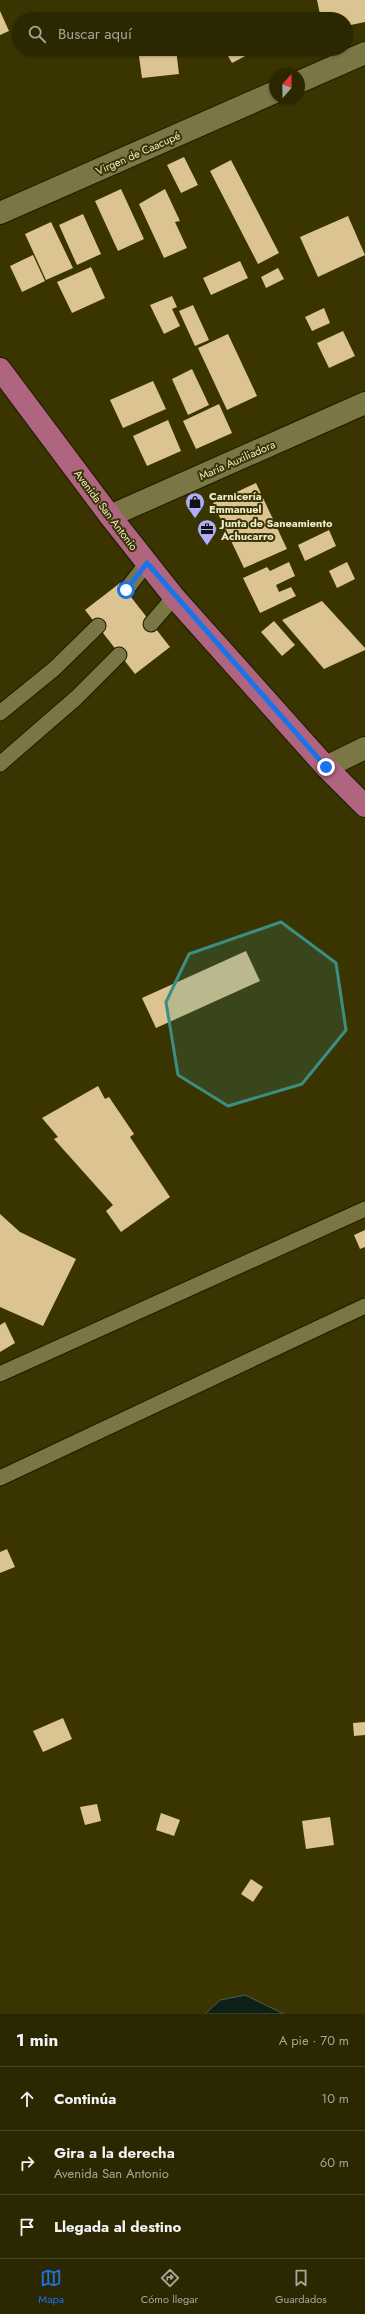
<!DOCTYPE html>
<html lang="es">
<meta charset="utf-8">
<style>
:root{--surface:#2b2700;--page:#37330f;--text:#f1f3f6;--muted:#a6a599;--line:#474422;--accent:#1a73e8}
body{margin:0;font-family:Jost,sans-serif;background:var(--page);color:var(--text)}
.compass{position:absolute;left:269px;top:68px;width:36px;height:36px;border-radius:50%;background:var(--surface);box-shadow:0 1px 3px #0004;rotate:20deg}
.stop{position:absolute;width:12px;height:12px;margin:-9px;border:3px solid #1a73e8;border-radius:50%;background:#fff}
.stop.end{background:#1a73e8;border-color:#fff;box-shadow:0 1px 4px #0008}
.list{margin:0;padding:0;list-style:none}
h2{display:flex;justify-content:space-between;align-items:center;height:52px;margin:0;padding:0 16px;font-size:17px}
h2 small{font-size:13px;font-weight:400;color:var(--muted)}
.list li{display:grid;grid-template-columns:26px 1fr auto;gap:12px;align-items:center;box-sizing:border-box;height:64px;padding:0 16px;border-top:1px solid var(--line)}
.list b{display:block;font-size:15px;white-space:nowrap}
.list p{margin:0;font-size:13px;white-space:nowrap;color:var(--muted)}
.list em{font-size:13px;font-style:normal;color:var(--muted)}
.icon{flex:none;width:22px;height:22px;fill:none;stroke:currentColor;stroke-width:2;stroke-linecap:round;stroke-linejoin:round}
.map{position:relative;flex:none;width:365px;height:2014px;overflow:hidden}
.search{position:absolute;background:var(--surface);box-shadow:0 1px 3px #0004;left:12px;right:12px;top:12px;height:44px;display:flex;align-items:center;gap:10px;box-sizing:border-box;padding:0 14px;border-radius:22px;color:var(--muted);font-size:15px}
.sheet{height:244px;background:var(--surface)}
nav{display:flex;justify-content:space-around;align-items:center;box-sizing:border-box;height:56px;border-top:1px solid var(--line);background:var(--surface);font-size:11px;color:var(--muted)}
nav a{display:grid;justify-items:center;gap:2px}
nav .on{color:var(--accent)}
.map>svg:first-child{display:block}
.water{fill:#0e2119;stroke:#515e50}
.building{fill:#dcc492}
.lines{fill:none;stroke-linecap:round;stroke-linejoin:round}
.service-casing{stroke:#1e1b02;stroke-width:17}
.minor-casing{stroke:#1e1b02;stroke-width:24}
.primary-casing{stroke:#1e1b02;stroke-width:24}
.service{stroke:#7b7745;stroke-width:15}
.minor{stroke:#7b7745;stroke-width:22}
.primary{stroke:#af647f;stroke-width:22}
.route{stroke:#1a73e8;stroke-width:5}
.marked{fill:#3b8e82;fill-opacity:0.2;stroke:#3b8e82;stroke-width:3;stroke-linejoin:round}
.labels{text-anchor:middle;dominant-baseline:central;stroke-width:4;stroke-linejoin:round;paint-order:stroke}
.street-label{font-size:11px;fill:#edecd1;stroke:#393400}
.poi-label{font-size:11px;font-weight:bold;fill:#edecd1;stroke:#393400;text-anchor:start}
</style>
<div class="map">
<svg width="365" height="2014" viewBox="0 0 365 2014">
<rect width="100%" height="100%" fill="#393400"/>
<path class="water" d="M245,1995L284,2014H205L220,2000Z"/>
<g class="building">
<path d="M317,0H365V22L346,26V19H321Z"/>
<path d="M0,11L9,31L0,35Z"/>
<path d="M172,15L173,19H144V18Z"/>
<path d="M138,49H176L179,74L142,78Z"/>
<path d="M224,49H249L251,53L232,63Z"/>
<path d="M184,157L198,185L181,193L167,165Z"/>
<path d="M231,160L279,253L258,264L210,171Z"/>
<path d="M121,189L144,239L118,251L95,201Z"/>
<path d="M165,189L180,221L175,222L187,248L164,258L139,204Z"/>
<path d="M83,214L101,254L77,265L59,225Z"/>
<path d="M348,216L365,255L318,277L300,237Z"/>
<path d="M51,222L73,268L46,280L25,234Z"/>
<path d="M33,255L45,281L22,292L10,266Z"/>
<path d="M240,261L248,278L211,295L203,278Z"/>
<path d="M91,267L105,298L72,313L57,282Z"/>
<path d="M278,268L284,279L266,288L261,277Z"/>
<path d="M172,296L177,307L172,309L180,326L164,334L150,305Z"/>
<path d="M193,305L209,340L195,346L179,311Z"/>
<path d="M324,308L330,323L312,331L305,317Z"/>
<path d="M343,331L355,356L329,368L317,343Z"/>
<path d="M228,334L257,396L227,410L198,348Z"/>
<path d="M192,369L209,405L188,415L172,379Z"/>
<path d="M153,381L166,409L123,428L110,400Z"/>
<path d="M219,404L232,433L196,449L183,421Z"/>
<path d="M168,420L181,451L147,466L133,436Z"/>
<path d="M256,483L287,549L244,568L213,503Z"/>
<path d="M329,530L336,546L305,561L298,545Z"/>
<path d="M289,562L295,576L276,585L279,592L291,587L296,596L260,613L243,578L267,567L270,571Z"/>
<path d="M347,562L355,579L337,588L329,571Z"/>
<path d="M120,583L170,647L135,674L85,610Z"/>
<path d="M322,601L365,648V650L324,669L282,620Z"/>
<path d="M274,621L295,645L282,656L261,632Z"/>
<path d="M246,951L260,981L156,1028L142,998Z"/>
<path d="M98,1086L105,1099L109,1097L134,1134L130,1137L170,1197L121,1232L106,1211L113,1205L54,1139L58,1137L42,1118Z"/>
<path d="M0,1214L20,1232L76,1259L43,1326L0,1307Z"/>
<path d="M365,1230V1247L360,1249L354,1235Z"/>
<path d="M5,1322L15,1343L0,1352V1325Z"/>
<path d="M7,1549L15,1567L0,1573V1552Z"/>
<path d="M63,1718L72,1739L43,1752L33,1731Z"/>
<path d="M365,1722V1735L354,1736L353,1723Z"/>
<path d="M97,1804L101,1821L85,1825L80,1807Z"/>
<path d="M161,1813L180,1820L174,1836L156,1830Z"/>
<path d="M330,1817L334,1845L306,1849L302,1821Z"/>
<path d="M251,1879L263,1887L253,1902L241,1894Z"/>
</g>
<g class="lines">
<defs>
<g id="service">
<path d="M126,590L147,563"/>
<path d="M151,624L174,597"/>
<path d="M0,713L54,669L98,626"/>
<path d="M0,764L76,698L119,655"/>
<path d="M0,1374L365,1209"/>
<path d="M0,1478L365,1306"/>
</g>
<g id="minor">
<path d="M299,82L365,53"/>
<path d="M0,213L275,92"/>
<path d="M110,516L365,403"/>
<path d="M326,767L365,748"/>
</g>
<path id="primary" d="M0,369L110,516L174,597L326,767L365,806"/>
</defs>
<use href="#service" class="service-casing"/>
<use href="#minor" class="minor-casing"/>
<use href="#primary" class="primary-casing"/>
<use href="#service" class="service"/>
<use href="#minor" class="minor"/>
<use href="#primary" class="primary"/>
</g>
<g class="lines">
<path class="route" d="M126,590L147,563L326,767"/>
</g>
<path class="marked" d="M281,922L336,963L346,1030L302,1084L228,1106L178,1075L166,1002L189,954Z"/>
<defs>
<symbol id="shop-pin" viewBox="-11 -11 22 30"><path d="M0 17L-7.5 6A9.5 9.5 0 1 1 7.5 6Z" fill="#afaefa" stroke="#393400"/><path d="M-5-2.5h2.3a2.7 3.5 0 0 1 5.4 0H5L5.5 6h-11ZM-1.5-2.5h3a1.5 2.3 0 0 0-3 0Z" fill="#111"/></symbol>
<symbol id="office-pin" viewBox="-11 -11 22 30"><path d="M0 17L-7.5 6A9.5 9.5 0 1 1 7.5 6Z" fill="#afaefa" stroke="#393400"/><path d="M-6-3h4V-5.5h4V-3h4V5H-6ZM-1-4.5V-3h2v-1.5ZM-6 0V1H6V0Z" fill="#111"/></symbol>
</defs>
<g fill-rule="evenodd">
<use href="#shop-pin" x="184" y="491" width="22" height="30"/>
<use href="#office-pin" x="196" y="518" width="22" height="30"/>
</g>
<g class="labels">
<g class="street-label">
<text transform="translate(138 153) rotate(-24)">Virgen de Caacupé</text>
<text transform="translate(237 460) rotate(-24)">María Auxiliadora</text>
<text transform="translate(106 510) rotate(53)">Avenida San Antonio</text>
</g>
<g class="poi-label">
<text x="209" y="496">Carnicería<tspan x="209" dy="13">Emmanuel</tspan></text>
<text x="221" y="523">Junta de Saneamiento<tspan x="221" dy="13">Achucarro</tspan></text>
</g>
</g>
</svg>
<svg class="compass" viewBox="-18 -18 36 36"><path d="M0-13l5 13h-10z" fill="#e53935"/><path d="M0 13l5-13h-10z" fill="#a6a599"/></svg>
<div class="stop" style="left:126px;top:590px"></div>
<div class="stop end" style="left:326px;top:767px"></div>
<div class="search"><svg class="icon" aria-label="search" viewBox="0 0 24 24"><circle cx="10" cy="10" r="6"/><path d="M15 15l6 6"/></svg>Buscar aquí</div>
</div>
<section class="sheet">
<h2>1 min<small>A pie · 70 m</small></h2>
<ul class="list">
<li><svg class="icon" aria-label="ahead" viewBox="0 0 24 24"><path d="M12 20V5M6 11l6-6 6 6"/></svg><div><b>Continúa</b></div><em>10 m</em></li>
<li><svg class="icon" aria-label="right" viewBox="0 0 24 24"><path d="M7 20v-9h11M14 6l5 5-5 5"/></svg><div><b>Gira a la derecha</b><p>Avenida San Antonio</p></div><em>60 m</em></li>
<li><svg class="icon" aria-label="arrive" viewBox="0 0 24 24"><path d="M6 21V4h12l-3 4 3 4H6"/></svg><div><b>Llegada al destino</b></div></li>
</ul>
</section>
<nav>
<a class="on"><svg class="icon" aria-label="map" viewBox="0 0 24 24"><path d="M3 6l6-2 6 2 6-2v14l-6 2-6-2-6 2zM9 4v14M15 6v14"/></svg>Mapa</a>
<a><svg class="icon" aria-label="directions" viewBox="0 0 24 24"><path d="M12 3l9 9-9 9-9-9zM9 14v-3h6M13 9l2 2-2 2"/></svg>Cómo llegar</a>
<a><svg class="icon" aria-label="saved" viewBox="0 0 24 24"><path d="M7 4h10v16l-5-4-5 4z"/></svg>Guardados</a>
</nav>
